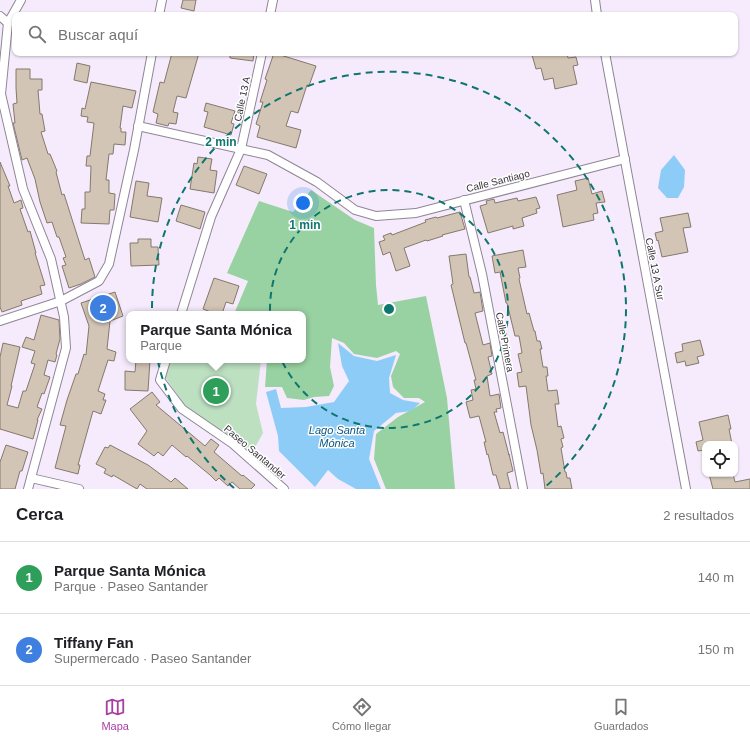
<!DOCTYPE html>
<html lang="es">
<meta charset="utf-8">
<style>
:root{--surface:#fff;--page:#f6f6f6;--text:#202124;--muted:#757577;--line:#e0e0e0;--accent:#a83fa2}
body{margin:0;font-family:Arial,sans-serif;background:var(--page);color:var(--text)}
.controls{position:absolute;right:12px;bottom:12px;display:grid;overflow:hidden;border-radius:8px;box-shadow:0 1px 3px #0004}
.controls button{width:36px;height:36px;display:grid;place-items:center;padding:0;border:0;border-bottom:1px solid var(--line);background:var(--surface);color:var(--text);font:20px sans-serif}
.you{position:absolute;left:303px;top:203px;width:14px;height:14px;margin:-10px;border:3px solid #fff;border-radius:50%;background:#1a73e8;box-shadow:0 0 0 6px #1a73e833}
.badge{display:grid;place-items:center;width:26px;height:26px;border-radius:50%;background:var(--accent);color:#fff;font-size:13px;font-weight:700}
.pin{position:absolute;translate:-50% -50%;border:2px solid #fff;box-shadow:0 1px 4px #0006}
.popup{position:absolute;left:126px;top:311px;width:180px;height:52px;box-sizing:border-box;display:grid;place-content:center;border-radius:8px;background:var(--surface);filter:drop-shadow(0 1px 3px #0005);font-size:13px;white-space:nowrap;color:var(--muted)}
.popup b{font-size:15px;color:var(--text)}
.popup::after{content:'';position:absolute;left:50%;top:100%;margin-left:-8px;border:8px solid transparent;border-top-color:var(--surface)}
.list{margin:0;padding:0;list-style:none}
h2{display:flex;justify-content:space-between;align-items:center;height:52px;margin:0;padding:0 16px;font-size:17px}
h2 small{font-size:13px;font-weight:400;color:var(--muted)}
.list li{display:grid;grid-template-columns:26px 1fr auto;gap:12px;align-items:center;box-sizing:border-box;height:72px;padding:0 16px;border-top:1px solid var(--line)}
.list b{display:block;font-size:15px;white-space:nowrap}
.list p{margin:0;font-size:13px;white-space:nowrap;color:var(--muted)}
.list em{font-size:13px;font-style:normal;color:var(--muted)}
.icon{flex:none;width:22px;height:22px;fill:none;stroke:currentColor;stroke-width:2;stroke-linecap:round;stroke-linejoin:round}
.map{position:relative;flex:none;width:750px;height:489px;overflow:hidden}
.search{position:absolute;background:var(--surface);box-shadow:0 1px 3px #0004;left:12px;right:12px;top:12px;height:44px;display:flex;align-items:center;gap:10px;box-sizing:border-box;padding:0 14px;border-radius:8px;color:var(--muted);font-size:15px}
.sheet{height:196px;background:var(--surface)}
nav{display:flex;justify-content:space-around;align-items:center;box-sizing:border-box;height:56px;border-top:1px solid var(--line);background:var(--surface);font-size:11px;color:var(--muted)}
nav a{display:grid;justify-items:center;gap:2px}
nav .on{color:var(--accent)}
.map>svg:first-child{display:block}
.green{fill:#bde0c1}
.forest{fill:#99d2a2}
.water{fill:#8eccf8}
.building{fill:#d2c5b6;stroke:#85796c}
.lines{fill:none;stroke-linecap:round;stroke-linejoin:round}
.street-casing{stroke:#8f8695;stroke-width:10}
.street{stroke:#fff;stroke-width:8}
.ring{fill:none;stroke:#0f766e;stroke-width:2;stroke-dasharray:7 5}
.labels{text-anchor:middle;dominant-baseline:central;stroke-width:3;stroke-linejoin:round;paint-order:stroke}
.street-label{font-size:10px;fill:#363238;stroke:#fff}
.water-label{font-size:11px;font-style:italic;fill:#0b5780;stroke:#fff}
.centre{fill:#0f766e;stroke:#fff;stroke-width:2}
.ring-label{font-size:12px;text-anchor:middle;font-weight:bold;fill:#0f766e;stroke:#fff;stroke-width:3;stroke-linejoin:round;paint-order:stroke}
</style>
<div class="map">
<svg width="750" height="489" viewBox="0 0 750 489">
<rect width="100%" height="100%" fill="#f5ebfc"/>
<path class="green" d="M170,360H261L256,404L263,433L252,453L234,439L186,407L165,377Z"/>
<path class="forest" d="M311,190L355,220L374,228L376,285L378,305L426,296L447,398L455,489H386L374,459L376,434L398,417L425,402L419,398H404L393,387L391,376L400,354L396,351L377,358L354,354L344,343L332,338L330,367L334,386L329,396L314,397L304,400L287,398L282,387H265L267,360H303V314H234L248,281L227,273L259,201L293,212Z"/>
<g class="water">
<path d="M674,155L685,170L684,187L678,198H667L658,188L661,170Z"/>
<path d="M338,343L354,356L377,361L396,355L389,378L390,393L403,400L420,403L411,411L396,413L374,431L369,459L381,489H356L338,479L328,470L315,487L279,451L278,436L266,392L276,389L281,408L306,407L334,402L349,381L342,366Z"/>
</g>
<g class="building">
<path d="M183,0H196L194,11L181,8Z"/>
<path d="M172,53H199L186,98L177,96L173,112L178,113L176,124L169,123L168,126L156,123L158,114L153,112L160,82L164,83Z"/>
<path d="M230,53H254L253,61L230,58Z"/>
<path d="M274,53L316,66L309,86L307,85L298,113L291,111L286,126L301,130L296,148L257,137L260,126L256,124L263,102H260L267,80L265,79Z"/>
<path d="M540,53H567L568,58L576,57L578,65L573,66L577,84L555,89L553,78L544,80L541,68L536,69L532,55Z"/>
<path d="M77,63L90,66L87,83L74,80Z"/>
<path d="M16,69H30V79H42V90H38L40,114H42L45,131L41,132L48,154H50L57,171L56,172L62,195L64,194L85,260L89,258L95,277L81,284L69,288L62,266L66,265L63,258L66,257L59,237H57L52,222L47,223L40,202L35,179L27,158L22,160L13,123H15L13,104L17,103L16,88Z"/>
<path d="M91,82L136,91L132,108L123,106L120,128H121V132H126L125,145L114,144L113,154H109L106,180H109V193L115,194L114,210H110L109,224L81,223L82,209H85V192H90L91,166H86L87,156H90L94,123L87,122L88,117L81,116L82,108L85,109Z"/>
<path d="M206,103L235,111L231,123L234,124L231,135L204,127L208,112L204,111Z"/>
<path d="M198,157L212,159L210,170L217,171L214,193L190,189L194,163L197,164Z"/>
<path d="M0,162L10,186H8L14,203L21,200L23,208L20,209L28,232L30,231L36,253H35L45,285L40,286L42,294L21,301L22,305L2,312L0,307Z"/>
<path d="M244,166L267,174L259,194L236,185Z"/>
<path d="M588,178L592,194L602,191L605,202L596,203L598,213L593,214L594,220L563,227L557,195L577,190L575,181Z"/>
<path d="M136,181L149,183L147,196L162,198L158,222L130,217Z"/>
<path d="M536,197L540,208L536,209L537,213L522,218L524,226L513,229V226L488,233L480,206L487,204L486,201L494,199L495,203L517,198L518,201Z"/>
<path d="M181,205L205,212L200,229L176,221Z"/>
<path d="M460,212L465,229L442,235L443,236L427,241L426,240L404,248L410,266L396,271L390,252L383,255L379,242L385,240L383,236L391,233L392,235L426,222L425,220L436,217L437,218Z"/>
<path d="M688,213L691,227L683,228L688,252L662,257L658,240L657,241L655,233L663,231L660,218Z"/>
<path d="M138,239H151V247H158L159,265L131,266L130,243H138Z"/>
<path d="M523,250L526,267L518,268L520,278L519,279L527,314L529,313L534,331H535L537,341H540L542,349H540L543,367H547L548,376H546L548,391L557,390L559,404H555L558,427L561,426L564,438L561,439L563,447L561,448L565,472H566L567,478H570L572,489H545L543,473L541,474L537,450L531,425L526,386L519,387L517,373L522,372L518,354L522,353L519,336H515L507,303H506L500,272L495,273L492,256Z"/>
<path d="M466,254L469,277H470L474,293L480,292L483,311L475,313L483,345L490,343L492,356L488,357L492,374L487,376L490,396L499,394L501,408L496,409L497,412H494L500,433L503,432L509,455V454L513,471L507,473L511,489H500L496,475H493L488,454L487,455L484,442H486L479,416L470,418L466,402L473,400L471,390L476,389L474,380H476L466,343H465L451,285L453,284L449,256Z"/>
<path d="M214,278L239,286L233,304L226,302L222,314H216L203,309Z"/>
<path d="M115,292L123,316L110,321L107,349L116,352L114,361L108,360L98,391L105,394L103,400H106L101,414L93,411L78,465H80L78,474L55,468L66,426L60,425L67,400L76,374H78L84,354L86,355L89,326L81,303Z"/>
<path d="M41,315L59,320L60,339L56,354L57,355L55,362L48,360L44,375L50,377L44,394L42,393L37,407L42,409L37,420H38L33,439L0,429V357L3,343L20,347L11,386H12L7,405L18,408L23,391H26L35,364L31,363L35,351L22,347L26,337L34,340Z"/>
<path d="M700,340L704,355L697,357L699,363L686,366L685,361L677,363L675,353L683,351L682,344Z"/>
<path d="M136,360H150L148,391L125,390V371L135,372Z"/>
<path d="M152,392L160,402L156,405L205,446L211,439L219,445L214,452L242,476L243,475L255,485L251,489H240L232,482L228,486L219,478L216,481L210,475L187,456L186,457L172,445L163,456L158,452L154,456L138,444L147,431L130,409Z"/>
<path d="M728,415L731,429H729L732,444H705V450L698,451L696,442L703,440L699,422Z"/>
<path d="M6,445L28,452L22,471H20L15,489H0V462Z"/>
<path d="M110,445L148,465L171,482L175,478L188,489H147L140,484L137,489L113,475L112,477L104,473L106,469L96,464L105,447L108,448Z"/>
<path d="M709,474H733L735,482L750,479V489H713Z"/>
</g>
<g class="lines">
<defs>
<g id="street">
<path d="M21,0L8,23L1,94L23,189L51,259L64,317L66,348L28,489"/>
<path d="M595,0L597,15"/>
<path d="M159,15L162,0"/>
<path d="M270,15L273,0"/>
<path d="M0,16L8,23"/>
<path d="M605,53L686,489"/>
<path d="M138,126L268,155L317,182L355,210L376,216L416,213L625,159"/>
<path d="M464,200L482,274L523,489"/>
<path d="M181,314L211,217L241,149L262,53"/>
<path d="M0,321L61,301L99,281L109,264L134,150L152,53"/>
<path d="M166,360L160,380L182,409L233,444L284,489"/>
<path d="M31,478L79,489"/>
</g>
</defs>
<use href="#street" class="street-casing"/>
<use href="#street" class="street"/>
</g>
<g class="ring">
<circle cx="389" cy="309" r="119"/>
<path d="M234 488A237 237 0 1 1 544 488"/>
</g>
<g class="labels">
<g class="street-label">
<text transform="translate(242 99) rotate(-78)">Calle 13 A</text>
<text transform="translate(498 181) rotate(-14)">Calle Santiago</text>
<text transform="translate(655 269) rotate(79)">Calle 13 A Sur</text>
<text transform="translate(505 342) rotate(79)">Calle Primera</text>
<text transform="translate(255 452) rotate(40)">Paseo Santander</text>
</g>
<g class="water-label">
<text x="337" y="430">Lago Santa<tspan x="337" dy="13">Mónica</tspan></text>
</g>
</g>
<circle cx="389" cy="309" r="6" class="centre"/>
<g class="ring-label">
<text x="221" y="146">2 min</text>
<text x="305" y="229">1 min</text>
</g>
</svg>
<div class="controls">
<button><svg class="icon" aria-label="locate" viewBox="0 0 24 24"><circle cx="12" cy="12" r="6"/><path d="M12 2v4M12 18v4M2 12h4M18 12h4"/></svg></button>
</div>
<div class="you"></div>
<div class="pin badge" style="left:216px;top:391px;background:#2e9e5b">1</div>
<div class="popup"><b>Parque Santa Mónica</b>Parque</div>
<div class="pin badge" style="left:103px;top:308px;background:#3f7fe0">2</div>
<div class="search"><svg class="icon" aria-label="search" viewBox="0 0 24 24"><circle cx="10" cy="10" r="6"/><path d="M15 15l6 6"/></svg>Buscar aquí</div>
</div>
<section class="sheet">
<h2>Cerca<small>2 resultados</small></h2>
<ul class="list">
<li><span class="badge" style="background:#2e9e5b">1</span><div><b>Parque Santa Mónica</b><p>Parque · Paseo Santander</p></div><em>140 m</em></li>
<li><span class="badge" style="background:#3f7fe0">2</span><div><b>Tiffany Fan</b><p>Supermercado · Paseo Santander</p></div><em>150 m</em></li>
</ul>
</section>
<nav>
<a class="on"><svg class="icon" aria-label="map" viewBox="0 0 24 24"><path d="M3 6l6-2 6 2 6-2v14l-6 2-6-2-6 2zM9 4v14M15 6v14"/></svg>Mapa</a>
<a><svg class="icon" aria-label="directions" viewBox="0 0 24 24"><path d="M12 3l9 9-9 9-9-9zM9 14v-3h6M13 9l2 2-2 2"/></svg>Cómo llegar</a>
<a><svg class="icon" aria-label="saved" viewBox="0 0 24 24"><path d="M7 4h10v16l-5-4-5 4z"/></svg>Guardados</a>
</nav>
